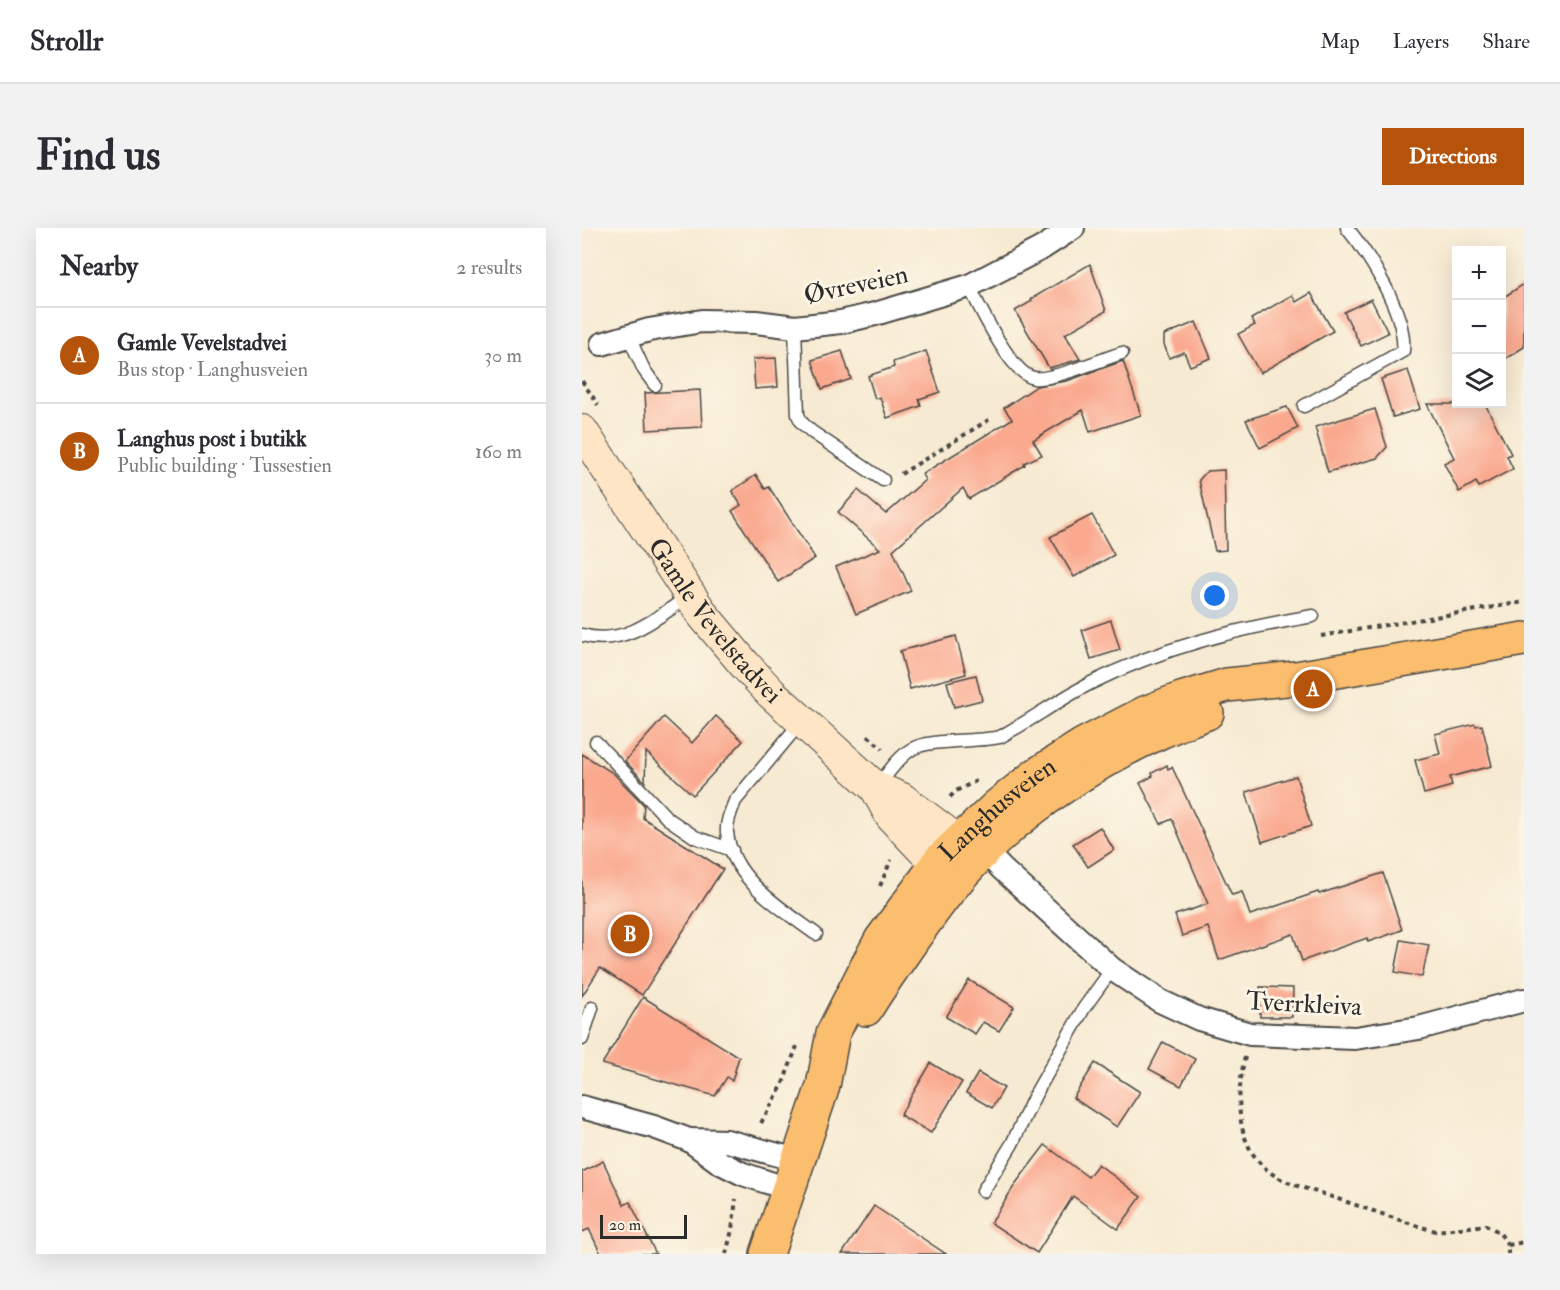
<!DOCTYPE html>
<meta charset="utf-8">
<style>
:root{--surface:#fff;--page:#f2f2f3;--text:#2b2b33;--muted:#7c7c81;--line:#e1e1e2;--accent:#b45309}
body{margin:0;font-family:"IM FELL Double Pica",serif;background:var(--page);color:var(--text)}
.controls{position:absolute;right:18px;top:18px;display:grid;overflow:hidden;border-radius:0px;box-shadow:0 6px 24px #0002}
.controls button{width:54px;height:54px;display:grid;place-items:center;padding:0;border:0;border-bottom:2px solid var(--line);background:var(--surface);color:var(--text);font:30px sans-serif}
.scale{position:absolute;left:18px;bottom:15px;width:87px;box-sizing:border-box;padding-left:6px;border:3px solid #2b2b2b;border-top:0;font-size:16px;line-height:21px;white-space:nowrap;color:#2b2b2b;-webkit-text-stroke:4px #fcf5e5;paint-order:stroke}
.you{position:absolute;left:633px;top:368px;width:21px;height:21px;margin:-15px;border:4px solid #fff;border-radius:50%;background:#1a73e8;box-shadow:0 0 0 9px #1a73e833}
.badge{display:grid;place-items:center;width:39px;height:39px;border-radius:50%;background:var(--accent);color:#fff;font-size:20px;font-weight:700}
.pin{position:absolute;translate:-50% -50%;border:3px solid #fff;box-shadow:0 2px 6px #0006}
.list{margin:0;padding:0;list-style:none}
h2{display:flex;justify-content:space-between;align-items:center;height:78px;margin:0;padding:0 24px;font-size:26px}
h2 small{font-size:20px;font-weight:400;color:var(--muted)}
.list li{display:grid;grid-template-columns:39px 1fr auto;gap:18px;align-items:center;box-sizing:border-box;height:96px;padding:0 24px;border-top:2px solid var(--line)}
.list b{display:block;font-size:22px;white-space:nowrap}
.list p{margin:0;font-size:20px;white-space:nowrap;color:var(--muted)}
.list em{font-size:20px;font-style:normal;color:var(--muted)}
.icon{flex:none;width:33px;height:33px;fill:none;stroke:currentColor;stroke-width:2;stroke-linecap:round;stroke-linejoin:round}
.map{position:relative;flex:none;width:942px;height:1026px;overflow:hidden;border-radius:0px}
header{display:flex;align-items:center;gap:36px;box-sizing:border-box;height:84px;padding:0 30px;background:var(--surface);border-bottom:2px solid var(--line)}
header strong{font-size:28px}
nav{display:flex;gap:33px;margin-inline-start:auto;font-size:21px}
.intro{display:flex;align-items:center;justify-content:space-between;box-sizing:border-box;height:144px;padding:0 36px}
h1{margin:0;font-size:42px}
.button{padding:15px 27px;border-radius:0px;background:var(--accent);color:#fff;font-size:21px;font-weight:700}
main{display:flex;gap:36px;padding:0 36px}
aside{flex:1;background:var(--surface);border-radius:0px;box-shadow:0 6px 24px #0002}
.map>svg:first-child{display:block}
.building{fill:#faa98f}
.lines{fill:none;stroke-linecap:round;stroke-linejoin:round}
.lane-casing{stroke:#4a4844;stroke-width:15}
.street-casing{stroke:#4a4844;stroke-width:26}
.secondary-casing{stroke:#4a4844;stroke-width:34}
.primary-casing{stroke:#4a4844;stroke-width:36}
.path{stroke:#4a4844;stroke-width:4;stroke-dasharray:4.5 4.5;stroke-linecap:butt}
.lane{stroke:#fff;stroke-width:12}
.street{stroke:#fff;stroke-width:22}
.secondary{stroke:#fde5c5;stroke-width:32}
.primary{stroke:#fbbd6e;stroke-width:33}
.labels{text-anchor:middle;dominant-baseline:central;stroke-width:6;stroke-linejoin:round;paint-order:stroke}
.street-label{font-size:26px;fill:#2b2b2b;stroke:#fcf5e5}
</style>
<header>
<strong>Strollr</strong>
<nav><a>Map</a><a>Layers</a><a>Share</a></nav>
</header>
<div class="intro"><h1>Find us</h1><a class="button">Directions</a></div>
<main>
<aside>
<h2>Nearby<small>2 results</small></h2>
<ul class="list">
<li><span class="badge">A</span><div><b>Gamle Vevelstadvei</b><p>Bus stop · Langhusveien</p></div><em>30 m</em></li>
<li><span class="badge">B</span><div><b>Langhus post i butikk</b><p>Public building · Tussestien</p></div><em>160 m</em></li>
</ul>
</aside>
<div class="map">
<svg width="942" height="1026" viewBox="0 0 942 1026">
<rect width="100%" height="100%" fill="#fcf5e5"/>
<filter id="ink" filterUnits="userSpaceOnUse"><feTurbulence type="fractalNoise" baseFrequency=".0167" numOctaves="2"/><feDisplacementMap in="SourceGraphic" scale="12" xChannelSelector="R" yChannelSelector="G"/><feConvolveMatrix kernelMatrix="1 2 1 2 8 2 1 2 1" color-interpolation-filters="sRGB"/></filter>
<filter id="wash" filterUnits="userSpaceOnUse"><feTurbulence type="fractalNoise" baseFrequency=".008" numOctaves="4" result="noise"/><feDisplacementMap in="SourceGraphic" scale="24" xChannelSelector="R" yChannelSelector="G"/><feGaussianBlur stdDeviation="1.35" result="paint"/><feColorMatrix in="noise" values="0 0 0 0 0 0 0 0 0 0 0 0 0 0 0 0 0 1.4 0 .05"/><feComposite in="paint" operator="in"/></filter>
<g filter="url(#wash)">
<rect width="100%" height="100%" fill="#f7ead2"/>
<g id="blocks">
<g class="building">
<path d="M508,36L524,83L483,106L498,131L467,140L433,83L450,73L449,71Z"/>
<path d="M942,56V119L920,133V70Z"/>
<path d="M729,65L751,103L678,145L656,106L673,97L669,91L710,67L714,74Z"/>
<path d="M789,71L806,105L779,118L762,84Z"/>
<path d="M614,94L629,130L608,138L602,124L587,130L582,116V107Z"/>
<path d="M260,123L269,151L240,161L230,132Z"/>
<path d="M344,123L358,164L337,171L339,178L305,190L298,169L293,171L286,148L312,139L311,134Z"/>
<path d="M194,130L196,159L173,161L171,131Z"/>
<path d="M541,133L559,187L508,204L501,182L451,212L460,227L442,235L443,237L387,271L381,260L311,322L329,363L274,386L254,339L298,321L256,284L276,262L304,286L343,252L340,246L430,191L422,180L455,158L485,153Z"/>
<path d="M826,142L838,181L811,189L799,151Z"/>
<path d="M118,162L120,199L65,202L63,165Z"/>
<path d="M845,176H903L929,226L925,228L931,241L897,259L894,254L877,264L862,235L872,230Z"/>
<path d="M705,179L716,200L678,220L664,192Z"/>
<path d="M793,181L805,219L795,230L746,244L733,199Z"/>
<path d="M642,242L644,322L633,323L617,252L625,243Z"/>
<path d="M174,247L183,261L187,259L233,330L196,354L150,283L159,277L150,263Z"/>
<path d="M510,287L532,327L492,349L468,309Z"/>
<path d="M529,392L538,422L509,431L500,402Z"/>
<path d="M374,408L384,446L328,461L318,423Z"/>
<path d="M394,447L400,472L372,479L365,454Z"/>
<path d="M134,488L161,513L111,567L64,524L63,554L43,533L82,489L110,515Z"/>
<path d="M893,496L894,498L900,497L910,538L868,549L870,558L842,566L833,532L858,526L853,506Z"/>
<path d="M0,526L31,545L62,577L61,590L141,641L60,767L18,740L0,768Z"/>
<path d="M585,537L586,541L590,539L650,667L660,664L668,687L736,664L737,666L801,645L820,702L786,714L785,710L720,733L711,706L637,732L626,699L600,708L593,687L626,676L590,591L579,596L558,555L571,548L570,545Z"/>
<path d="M714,548L729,598L680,614L664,564Z"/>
<path d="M518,599L532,622L506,639L491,616Z"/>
<path d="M819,712L847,717L840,749L813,744Z"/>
<path d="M387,752L432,779L417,803L401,794L393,806L364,789Z"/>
<path d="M678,759L711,760L710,789H678Z"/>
<path d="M61,769L157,829L150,853L145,849L133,868L20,836Z"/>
<path d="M581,814L613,831L599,858L567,841Z"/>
<path d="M349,835L380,854L349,905L318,887Z"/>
<path d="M513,835L558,864L535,899L491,870Z"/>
<path d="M396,845L422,860L410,880L384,865Z"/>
<path d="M463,917L506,949L516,936L559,969L536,1001L491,968L455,1025L409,995L434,955Z"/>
<path d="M21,933L42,977L48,974L74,1026H19L7,1001L0,1004V944Z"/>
<path d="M292,978L364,1026H260Z"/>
</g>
</g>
</g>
<g filter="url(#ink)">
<use href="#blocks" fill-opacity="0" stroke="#4a4844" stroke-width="1.5"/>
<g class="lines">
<defs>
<g id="lane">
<path d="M387,58C397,78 429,146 452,150C470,153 520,131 540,125"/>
<path d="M213,99L216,187L220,195L230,204L301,252"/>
<path d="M46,107L62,142L73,157"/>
<path d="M722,178L821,123C825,87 788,28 765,0"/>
<path d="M0,407C42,419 75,390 107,368"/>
<path d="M219,494L153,573C149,583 144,594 145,604C149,651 200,681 234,706"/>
<path d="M14,514L85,590L113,609L150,622"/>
<path d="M295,559C305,547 316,529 330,521C346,511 396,514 418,509C449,492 478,471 509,455C579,420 654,401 731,388"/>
<path d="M0,811L10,780"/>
<path d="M401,963L430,916L453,867L502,780L530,741"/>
</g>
<g id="street">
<path d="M20,116L67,102L120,93L174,94L213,99L259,94L293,86L387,58L460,20L491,0"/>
<path d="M393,613L420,641L530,741L578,773L617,791L668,806L773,810L837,800L942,772"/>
<path d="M0,879L72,899L107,912L137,934L161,946L206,961"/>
<path d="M107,912L145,913L215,932"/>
</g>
<g id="secondary">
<path id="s1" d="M0,203L121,387L163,437L189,465L294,560L309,588L347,628L382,643"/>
<path d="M294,560L320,571L369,608L382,641"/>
</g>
<g id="primary">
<path d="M284,781C296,761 309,743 322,724C341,696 360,669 382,644C445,574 538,516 625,485"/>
<path id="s2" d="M185,1026L241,858L251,805L284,740L299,712L358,632L415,578L454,547L501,517L563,485L599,471L645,457L714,450L942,411"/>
</g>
</defs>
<use href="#lane" class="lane-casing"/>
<use href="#street" class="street-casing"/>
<use href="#secondary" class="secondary-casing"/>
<use href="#primary" class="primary-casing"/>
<g class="path">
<path d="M0,153L16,177"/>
<path d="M319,246L408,191"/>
<path d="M739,408L942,374"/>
<path d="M286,508L301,521"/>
<path d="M368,569L374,563L394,553"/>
<path d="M298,658L309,632"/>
<path d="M663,829C652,875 653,930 703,953C717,959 732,963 747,968C777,978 808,989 839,999L854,1003L904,997L917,1004L926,1017V1026"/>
<path d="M179,895L200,858L215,818"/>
<path d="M926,1017L942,1014"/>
<path d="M144,1026L150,1002L154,971"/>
</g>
<use href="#lane" class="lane"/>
<use href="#street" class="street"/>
<use href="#secondary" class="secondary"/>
<use href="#primary" class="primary"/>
</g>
</g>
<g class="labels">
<g class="street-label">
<text transform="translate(274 57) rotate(-12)">Øvreveien</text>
<text stroke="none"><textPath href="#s1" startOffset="232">Gamle Vevelstadvei</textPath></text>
<text stroke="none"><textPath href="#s2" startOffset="512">Langhusveien</textPath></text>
<text transform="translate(722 776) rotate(3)">Tverrkleiva</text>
</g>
</g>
</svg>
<div class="controls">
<button>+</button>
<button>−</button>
<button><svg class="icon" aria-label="layers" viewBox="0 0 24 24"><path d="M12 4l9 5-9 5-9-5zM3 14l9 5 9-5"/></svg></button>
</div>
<div class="scale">20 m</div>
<div class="you"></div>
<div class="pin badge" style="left:731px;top:461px">A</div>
<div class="pin badge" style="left:48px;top:706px">B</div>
</div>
</main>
